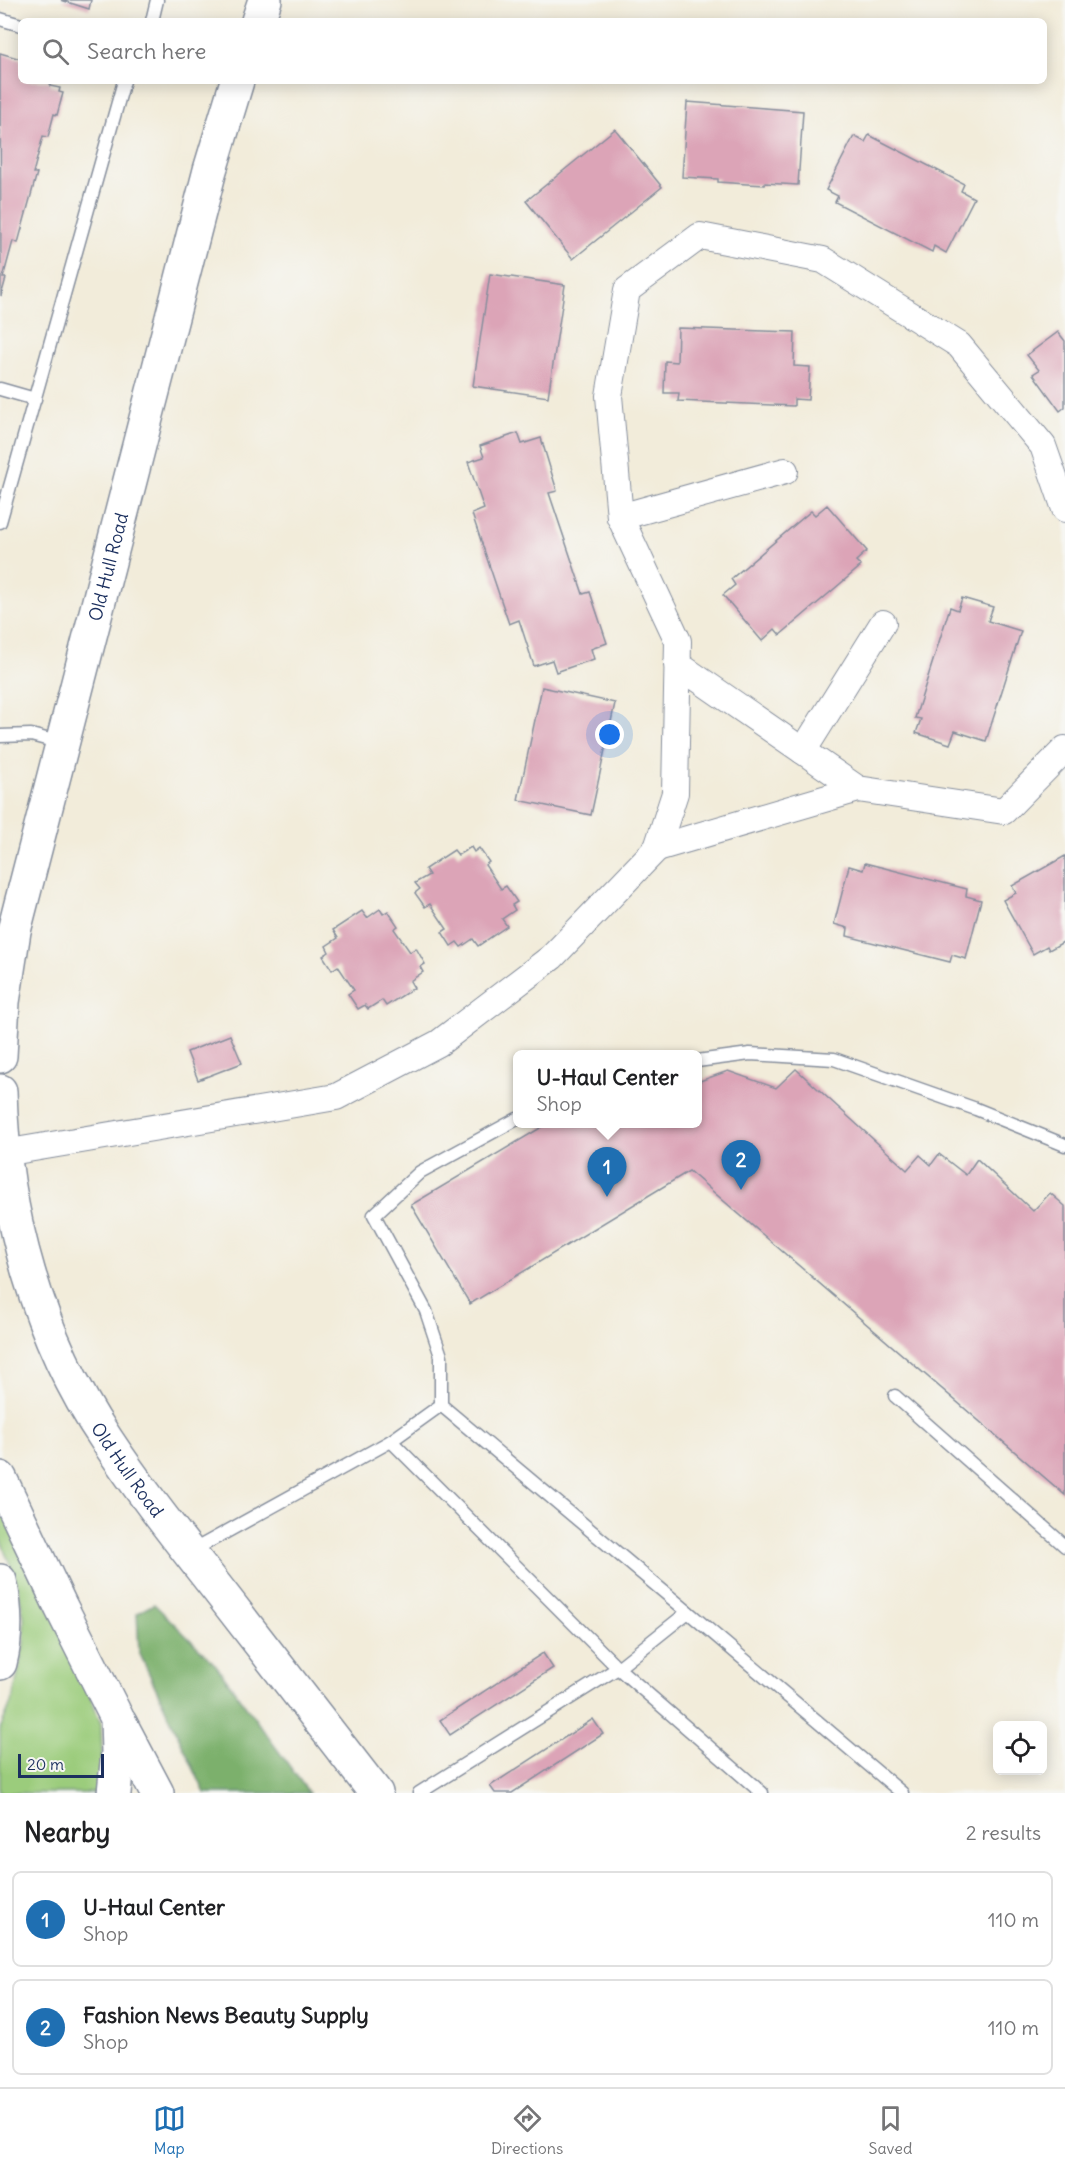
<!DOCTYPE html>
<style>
:root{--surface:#fff;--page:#f2f2f2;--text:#202124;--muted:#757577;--line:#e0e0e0;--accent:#1f6fb2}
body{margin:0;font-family:Delius,sans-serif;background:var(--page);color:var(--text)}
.controls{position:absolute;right:18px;bottom:18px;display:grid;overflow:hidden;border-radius:9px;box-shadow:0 3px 15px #0003}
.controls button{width:54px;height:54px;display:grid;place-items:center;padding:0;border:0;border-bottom:2px solid var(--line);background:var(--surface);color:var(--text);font:30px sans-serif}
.scale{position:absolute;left:18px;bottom:15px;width:86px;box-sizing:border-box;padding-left:6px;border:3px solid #1b2f5e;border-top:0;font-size:16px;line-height:21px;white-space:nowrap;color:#1b2f5e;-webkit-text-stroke:4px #f6f6f2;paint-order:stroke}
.you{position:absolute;left:610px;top:735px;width:21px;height:21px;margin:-15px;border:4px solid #fff;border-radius:50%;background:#1a73e8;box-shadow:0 0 0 9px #1a73e833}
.badge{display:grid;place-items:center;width:39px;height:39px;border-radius:50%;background:var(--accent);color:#fff;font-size:20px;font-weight:700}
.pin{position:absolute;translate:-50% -50px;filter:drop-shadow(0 2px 3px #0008)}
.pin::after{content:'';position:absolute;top:32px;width:21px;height:18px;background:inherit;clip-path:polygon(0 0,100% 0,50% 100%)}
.popup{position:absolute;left:513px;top:1050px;width:189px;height:78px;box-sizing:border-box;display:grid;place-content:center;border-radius:9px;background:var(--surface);filter:drop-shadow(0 2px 4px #0005);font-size:20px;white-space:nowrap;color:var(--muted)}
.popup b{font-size:22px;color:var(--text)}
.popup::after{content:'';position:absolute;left:50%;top:100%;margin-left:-12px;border:12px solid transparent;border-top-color:var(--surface)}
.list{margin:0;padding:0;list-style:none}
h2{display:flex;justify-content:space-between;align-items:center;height:78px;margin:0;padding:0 24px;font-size:26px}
h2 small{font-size:20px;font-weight:400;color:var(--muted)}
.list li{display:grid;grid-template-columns:39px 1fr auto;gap:18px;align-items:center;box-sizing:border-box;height:96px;margin:0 12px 12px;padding:0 12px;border:2px solid var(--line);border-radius:9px}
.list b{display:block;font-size:22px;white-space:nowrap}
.list p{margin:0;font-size:20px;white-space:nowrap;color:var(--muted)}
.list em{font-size:20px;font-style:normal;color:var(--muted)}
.icon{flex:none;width:33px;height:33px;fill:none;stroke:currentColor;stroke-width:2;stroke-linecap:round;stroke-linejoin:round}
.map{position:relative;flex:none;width:1065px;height:1793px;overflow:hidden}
.search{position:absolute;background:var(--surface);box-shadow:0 3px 15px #0003;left:18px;right:18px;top:18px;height:66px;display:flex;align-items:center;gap:15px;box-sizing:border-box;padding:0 21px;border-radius:9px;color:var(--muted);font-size:22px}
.sheet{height:294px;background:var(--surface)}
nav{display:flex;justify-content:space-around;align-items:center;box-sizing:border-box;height:84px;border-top:2px solid var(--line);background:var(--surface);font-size:16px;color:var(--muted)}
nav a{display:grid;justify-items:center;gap:3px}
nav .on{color:var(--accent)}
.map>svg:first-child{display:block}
.green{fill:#9bcc7c;stroke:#5b7e6d;stroke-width:1.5}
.forest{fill:#7cb06c;stroke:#4c7065;stroke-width:1.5}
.building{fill:#dca4b7}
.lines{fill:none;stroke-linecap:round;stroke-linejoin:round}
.lane-casing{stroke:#868e9c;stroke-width:15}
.street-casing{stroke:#868e9c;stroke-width:28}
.secondary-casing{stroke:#868e9c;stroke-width:36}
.highway-casing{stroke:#868e9c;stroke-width:36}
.lane{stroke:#fff;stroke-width:12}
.street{stroke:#fff;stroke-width:26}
.secondary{stroke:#fff;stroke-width:33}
.highway{stroke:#fff;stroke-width:33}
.labels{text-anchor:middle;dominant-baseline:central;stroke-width:6;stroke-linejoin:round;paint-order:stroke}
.street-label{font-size:18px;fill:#1b2f5e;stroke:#f6f6f2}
</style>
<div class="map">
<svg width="1065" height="1793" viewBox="0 0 1065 1793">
<rect width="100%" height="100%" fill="#f6f6f2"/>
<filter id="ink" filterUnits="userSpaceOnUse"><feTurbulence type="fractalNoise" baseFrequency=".0167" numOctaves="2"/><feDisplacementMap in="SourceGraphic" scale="12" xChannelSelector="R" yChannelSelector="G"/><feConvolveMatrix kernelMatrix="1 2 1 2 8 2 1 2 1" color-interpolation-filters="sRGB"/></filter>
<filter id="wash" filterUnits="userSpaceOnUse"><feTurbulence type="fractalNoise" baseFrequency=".008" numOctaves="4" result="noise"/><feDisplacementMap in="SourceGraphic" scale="24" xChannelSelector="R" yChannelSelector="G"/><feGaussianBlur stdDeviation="1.35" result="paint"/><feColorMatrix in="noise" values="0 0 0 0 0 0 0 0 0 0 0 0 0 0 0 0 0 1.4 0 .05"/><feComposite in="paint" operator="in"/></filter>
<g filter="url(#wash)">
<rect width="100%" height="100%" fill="#f2ecda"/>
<path class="green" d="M0,1502L91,1698L101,1724L103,1793H0V1729L13,1698L24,1643V1617L17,1582L0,1538Z"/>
<path class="forest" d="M154,1604L216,1665L309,1793H205L139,1652L137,1613Z"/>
<g id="blocks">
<g class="building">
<path d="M61,0H91L89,9Z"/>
<path d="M0,53L21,59V81H51L50,86L60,88L59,92L63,93L57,115L54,114L48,137L43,136L33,173H37L18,243L13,241L3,278H6L1,296Z"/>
<path d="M687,102L803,111L798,185L765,183V185L747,184L718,182V179L682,177Z"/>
<path d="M615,129L662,187L573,259L526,201Z"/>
<path d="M869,135L964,184L961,191L974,198L946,253L934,246L932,252L835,202L838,196L826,190L854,136L865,142Z"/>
<path d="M490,274L565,285L548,397L473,386Z"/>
<path d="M678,328L795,332L794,366L810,367L808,400L794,399V406L678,401L679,393H664L665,361L677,362Z"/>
<path d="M1058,332L1065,341V407L1060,411L1033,374L1039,370L1027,355Z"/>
<path d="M518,433L522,444L541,438L557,491L549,493L583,594L590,592L607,643L591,649L594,659L556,672L552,660L534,666L519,620L509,624L472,514L484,509L468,462L484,457L480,446Z"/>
<path d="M827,505L867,551L856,561L861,566L780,635L775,629L762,641L723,595L735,585L731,579L811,511L815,515Z"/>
<path d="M962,598L993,607L988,621L1021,631L986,741L955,731L950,744L916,733L921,719L915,718L950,607L958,610Z"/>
<path d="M542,687L615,703L591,815L518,800Z"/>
<path d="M471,847L474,852L479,848L489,862L485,865L501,889L506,886L517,902L512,905L515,910L502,919L507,926L478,946L473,939L461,947L457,942L451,946L442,932L447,929L430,904L425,907L415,893L420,889L415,883L429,875L425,869L454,850L458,855Z"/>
<path d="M1065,856V941L1049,950L1047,946L1033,954L1003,900L1016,893L1012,886Z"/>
<path d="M865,863L967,889L966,896L981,900L966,959L952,955L950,962L847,936L848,928L834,924L849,866L863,870Z"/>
<path d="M380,909L383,914L388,911L398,926L394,929L410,952L416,948L425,964L420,967L423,972L410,981L414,988L386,1006L382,1000L368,1009L365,1005L358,1009L348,994L354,990L338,966L332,970L323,956L329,952L326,946L338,938L333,930L362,911L367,918Z"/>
<path d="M230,1035L242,1063L198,1080L187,1052Z"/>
<path d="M796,1069L907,1170L920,1155L931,1165L939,1154L966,1175L977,1159L1033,1211L1050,1193L1065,1206V1495L689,1171L470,1304L411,1205L547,1124H697V1082L728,1071L776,1088Z"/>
<path d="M543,1653L553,1668L450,1735L440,1720Z"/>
<path d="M593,1719L603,1734L512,1793H495L490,1786Z"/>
</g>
</g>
</g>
<g filter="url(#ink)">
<use href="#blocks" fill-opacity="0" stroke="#868e9c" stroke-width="1.5"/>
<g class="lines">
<defs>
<g id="lane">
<path d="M0,19L21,25"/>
<path d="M152,21L157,0"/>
<path d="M0,389L35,399"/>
<path d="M0,522L124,81"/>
<path d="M0,736L31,735L61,743"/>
<path d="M697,1061L750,1054L834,1059L976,1109L1065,1145"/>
<path d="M517,1119L420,1172L374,1215L426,1311L441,1356V1405L688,1612"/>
<path d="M895,1396L1065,1546"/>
<path d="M391,1441L618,1668L688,1612L902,1793"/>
<path d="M190,1552L391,1441L441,1405"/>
<path d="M419,1793L618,1668L762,1793"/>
</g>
<g id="street">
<path d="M620,517L785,471"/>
<path d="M677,664L858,789"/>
<path d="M803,751L883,623"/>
<path d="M657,848L858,789L1004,811L1065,749"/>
<path d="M4,1153L336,1097L439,1043L552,957L657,848L675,793L678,641L620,517L609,396L627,290L700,236L823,260L959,345L1043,446L1065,509"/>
</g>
<g id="secondary">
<path d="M258,21L265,0"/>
<path id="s1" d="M0,1056L3,1002L14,931L210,170L237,81"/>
<path id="s2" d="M0,1091C3,1212 38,1338 106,1439C141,1492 181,1542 220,1592C272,1659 324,1726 376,1793"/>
</g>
<g id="highway">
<path d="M0,1478L61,1607L117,1718L118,1752L114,1793"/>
<path d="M0,1581C6,1608 7,1635 0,1663"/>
<path d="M120,1723L157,1793"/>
</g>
</defs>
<use href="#lane" class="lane-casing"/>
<use href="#street" class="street-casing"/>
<use href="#secondary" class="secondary-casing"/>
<use href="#highway" class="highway-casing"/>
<use href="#lane" class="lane"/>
<use href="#street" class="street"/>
<use href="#secondary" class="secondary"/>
<use href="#highway" class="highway"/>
</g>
</g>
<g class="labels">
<g class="street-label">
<text stroke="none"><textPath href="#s1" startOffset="502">Old Hull Road</textPath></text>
<text stroke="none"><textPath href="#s2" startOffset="406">Old Hull Road</textPath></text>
</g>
</g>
</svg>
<div class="controls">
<button><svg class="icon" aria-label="locate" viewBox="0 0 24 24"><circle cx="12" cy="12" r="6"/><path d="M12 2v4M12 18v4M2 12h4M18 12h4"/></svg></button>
</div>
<div class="scale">20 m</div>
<div class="you"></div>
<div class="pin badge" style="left:607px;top:1197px">1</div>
<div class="popup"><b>U-Haul Center</b>Shop</div>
<div class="pin badge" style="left:741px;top:1190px">2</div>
<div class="search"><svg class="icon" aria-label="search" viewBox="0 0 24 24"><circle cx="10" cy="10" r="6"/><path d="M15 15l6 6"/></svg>Search here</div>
</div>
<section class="sheet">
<h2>Nearby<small>2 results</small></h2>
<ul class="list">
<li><span class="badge">1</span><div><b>U-Haul Center</b><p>Shop</p></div><em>110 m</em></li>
<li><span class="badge">2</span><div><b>Fashion News Beauty Supply</b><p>Shop</p></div><em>110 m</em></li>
</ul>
</section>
<nav>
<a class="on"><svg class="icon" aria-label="map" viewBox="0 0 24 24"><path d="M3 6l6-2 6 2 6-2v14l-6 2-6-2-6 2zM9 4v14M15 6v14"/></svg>Map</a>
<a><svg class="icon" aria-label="directions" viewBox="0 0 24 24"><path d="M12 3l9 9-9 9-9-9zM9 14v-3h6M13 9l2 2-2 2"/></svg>Directions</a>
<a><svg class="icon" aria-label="saved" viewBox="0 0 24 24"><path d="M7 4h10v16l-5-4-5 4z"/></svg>Saved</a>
</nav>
